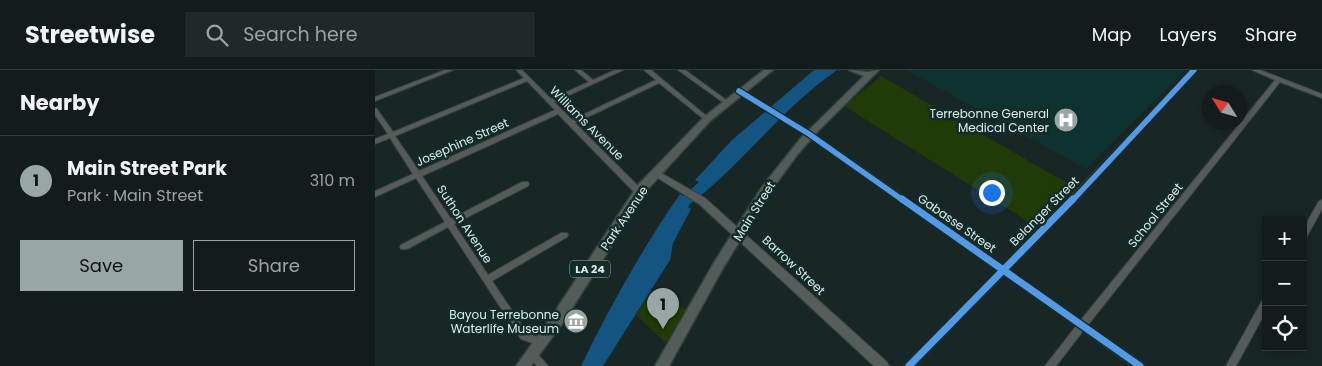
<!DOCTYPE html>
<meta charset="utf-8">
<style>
:root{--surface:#121c1c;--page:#1f2929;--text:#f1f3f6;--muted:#9ca1a3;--line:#313a3b;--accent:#98a7a5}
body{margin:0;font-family:Poppins,sans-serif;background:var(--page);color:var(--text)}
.controls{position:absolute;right:15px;bottom:15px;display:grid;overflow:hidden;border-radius:0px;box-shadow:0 2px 12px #0003}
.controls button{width:45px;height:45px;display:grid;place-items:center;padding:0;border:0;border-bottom:1px solid var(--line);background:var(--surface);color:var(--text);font:25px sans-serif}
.compass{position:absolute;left:827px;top:15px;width:45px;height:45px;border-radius:50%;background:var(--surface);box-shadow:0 2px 12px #0003;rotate:307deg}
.you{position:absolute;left:616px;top:122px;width:18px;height:18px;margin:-12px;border:4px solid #fff;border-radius:50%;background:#1a73e8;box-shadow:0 0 0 8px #1a73e833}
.badge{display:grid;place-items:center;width:32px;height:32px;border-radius:50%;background:var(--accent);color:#111;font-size:16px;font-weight:700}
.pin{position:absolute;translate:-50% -41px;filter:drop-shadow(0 1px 2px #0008)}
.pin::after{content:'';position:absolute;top:26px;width:18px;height:15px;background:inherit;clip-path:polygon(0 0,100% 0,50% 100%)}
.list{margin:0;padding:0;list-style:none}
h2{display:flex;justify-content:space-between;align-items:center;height:65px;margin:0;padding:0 20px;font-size:21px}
h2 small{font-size:16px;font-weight:400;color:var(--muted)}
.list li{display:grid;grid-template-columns:32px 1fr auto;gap:15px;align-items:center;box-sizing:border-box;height:90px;padding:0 20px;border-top:1px solid var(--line)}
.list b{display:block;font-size:19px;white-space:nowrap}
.list p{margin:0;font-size:16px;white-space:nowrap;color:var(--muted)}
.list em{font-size:16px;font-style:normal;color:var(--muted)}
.actions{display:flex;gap:10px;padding:15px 20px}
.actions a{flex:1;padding:11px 0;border:1px solid var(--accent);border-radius:0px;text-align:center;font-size:18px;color:var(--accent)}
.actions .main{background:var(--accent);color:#111}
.icon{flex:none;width:28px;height:28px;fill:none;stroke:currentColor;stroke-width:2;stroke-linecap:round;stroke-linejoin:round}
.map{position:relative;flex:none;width:947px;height:296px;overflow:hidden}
header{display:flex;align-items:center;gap:30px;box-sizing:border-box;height:70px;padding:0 25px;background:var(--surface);border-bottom:1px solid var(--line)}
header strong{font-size:24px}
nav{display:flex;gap:28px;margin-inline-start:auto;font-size:18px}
.search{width:350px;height:45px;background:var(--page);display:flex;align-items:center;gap:12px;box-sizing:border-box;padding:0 18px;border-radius:0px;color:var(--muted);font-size:19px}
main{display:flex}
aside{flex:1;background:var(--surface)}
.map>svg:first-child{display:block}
.built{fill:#0e322f}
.green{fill:#203b07}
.water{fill:#135580}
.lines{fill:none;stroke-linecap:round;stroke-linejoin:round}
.street-casing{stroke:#344140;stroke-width:2}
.secondary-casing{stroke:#344140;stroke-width:2}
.primary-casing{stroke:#344140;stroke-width:3}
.street{fill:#565b59;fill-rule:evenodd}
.secondary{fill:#565d5b;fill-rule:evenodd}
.primary{fill:#545c59;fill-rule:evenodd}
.cycleway-far1-casing{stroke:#122c2a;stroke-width:8}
.cycleway-casing{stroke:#122c2a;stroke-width:10}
.cycleway-far1{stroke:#5399e6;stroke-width:5.5}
.cycleway{stroke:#5399e6;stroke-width:7}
.labels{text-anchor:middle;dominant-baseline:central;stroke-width:5;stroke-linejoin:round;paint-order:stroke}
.shield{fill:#122c2a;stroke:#a0b2b0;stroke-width:1}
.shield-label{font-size:11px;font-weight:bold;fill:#ddecea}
.poi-label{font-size:12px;fill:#ddecea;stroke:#122c2a;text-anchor:end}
.street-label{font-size:12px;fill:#ddecea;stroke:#122c2a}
</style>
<header>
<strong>Streetwise</strong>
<div class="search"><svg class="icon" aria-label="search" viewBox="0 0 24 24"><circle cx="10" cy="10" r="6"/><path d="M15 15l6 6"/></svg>Search here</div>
<nav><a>Map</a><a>Layers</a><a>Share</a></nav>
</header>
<main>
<aside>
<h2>Nearby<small></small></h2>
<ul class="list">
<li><span class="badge">1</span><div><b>Main Street Park</b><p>Park · Main Street</p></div><em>310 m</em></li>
</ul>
<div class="actions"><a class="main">Save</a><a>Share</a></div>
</aside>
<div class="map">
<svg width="947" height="296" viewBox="0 0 947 296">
<rect width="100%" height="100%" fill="#182625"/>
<path class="built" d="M531,0H810L711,99Z"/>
<g class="green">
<path d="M506,6L699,117L660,156L469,36Z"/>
<path d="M273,226L312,239L291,273L261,245Z"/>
</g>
<path class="water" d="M439,0H462C407,38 368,94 315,134L313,137L316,139L298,173L295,190L228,296H206C235,236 267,179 305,124L308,126L324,112L320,110L357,70Z"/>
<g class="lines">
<defs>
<g id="street">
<path d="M70,0H78L0,31V27Z"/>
<path d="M141,0H147L176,29L214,12L200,0H206L218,10L240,0H248L179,32L197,50L281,10L269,0H276L335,49L334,50H330L284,13L200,53L267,120L268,122L264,125L261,124L183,44L47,106L76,149L147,112H153L154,114L153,116L79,154L113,205L186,163H192L193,165L192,167L117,211L152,263L168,269L169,272L168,275L165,276L146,269L73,157L32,179H26L25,177L26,175L70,152L41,108L0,127V121L38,104L15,68L0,74V69L13,64L0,45V38L2,39L18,62L149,8ZM152,11L180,40L44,101L20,66Z"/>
<path d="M303,0H310L354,32L353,33H349Z"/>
<path d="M816,0H822L690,143L634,200L706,250L900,10L877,0H885L947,24V28L905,12L713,255L768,293L770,296H757L708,261L681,296H670L701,256L629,205L540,296H529L531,293L623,201L432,66L361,21L362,20H366L436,62L628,196L684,139Z"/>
<path d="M947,130V139L931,168L928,169V159L944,131Z"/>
<path d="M891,228V241L861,296H851L888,229Z"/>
<path d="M157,280L160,281L173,296H162L152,284L154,281Z"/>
</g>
<path id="secondary" d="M281,100L330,128L512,292L514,296H499L324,134L278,105L276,103Z"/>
<g id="primary">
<path d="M389,0H398L335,51L271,121L189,251L156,296H141L179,243L263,115L329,47Z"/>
<path d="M474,0L493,2L504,0L444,60L422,85L395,122L348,198L294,296H280L340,191L387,117L426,68L489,6Z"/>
</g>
</defs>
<use href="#street" class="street-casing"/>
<use href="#secondary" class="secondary-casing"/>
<use href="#primary" class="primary-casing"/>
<use href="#street" class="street"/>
<use href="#secondary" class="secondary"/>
<use href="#primary" class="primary"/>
<defs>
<g id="cycleway-far1">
<path d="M364,21L434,64L529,131"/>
<path d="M697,131L819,0"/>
</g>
<g id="cycleway">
<path d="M527,129L765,296"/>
<path d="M534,296L698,129"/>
</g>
</defs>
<use href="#cycleway-far1" class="cycleway-far1-casing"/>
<use href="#cycleway" class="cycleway-casing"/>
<use href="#cycleway-far1" class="cycleway-far1"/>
<use href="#cycleway" class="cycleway"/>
</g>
<defs>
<symbol id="hospital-disc" viewBox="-11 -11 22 22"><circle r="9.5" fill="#98a7a5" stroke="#122c2a"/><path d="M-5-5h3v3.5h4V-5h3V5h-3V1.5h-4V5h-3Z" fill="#fff"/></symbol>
<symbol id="museum-disc" viewBox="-11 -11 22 22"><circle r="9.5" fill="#98a7a5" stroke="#122c2a"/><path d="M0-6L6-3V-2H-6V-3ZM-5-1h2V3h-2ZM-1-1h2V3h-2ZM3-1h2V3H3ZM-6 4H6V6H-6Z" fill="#fff"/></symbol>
</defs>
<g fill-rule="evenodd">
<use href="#hospital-disc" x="677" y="36" width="28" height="28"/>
<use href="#museum-disc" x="187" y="237" width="28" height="28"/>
</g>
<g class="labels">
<rect class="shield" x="195" y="190.5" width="40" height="17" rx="4"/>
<g class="shield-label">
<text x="215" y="199">LA 24</text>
</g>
<g class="poi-label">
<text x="674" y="43">Terrebonne General<tspan x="674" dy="14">Medical Center</tspan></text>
<text x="184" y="244">Bayou Terrebonne<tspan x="184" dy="14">Waterlife Museum</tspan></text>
</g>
<g class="street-label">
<text transform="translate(212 53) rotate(45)">Williams Avenue</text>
<text transform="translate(87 72) rotate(-24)">Josephine Street</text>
<text transform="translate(379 141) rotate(-58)">Main Street</text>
<text transform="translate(669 141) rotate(-45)">Belanger Street</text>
<text transform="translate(780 145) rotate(-51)">School Street</text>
<text transform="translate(249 148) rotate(-56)">Park Avenue</text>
<text transform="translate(582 153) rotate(35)">Gabasse Street</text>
<text transform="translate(90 154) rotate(57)">Suthon Avenue</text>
<text transform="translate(419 195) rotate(43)">Barrow Street</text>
</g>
</g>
</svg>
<div class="controls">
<button>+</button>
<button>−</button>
<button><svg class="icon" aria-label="locate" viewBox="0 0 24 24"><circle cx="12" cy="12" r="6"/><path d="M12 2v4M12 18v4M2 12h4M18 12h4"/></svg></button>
</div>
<svg class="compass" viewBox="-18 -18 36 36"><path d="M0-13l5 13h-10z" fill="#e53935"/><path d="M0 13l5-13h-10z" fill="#9ca1a3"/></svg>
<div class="you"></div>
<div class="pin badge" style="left:288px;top:259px">1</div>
</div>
</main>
